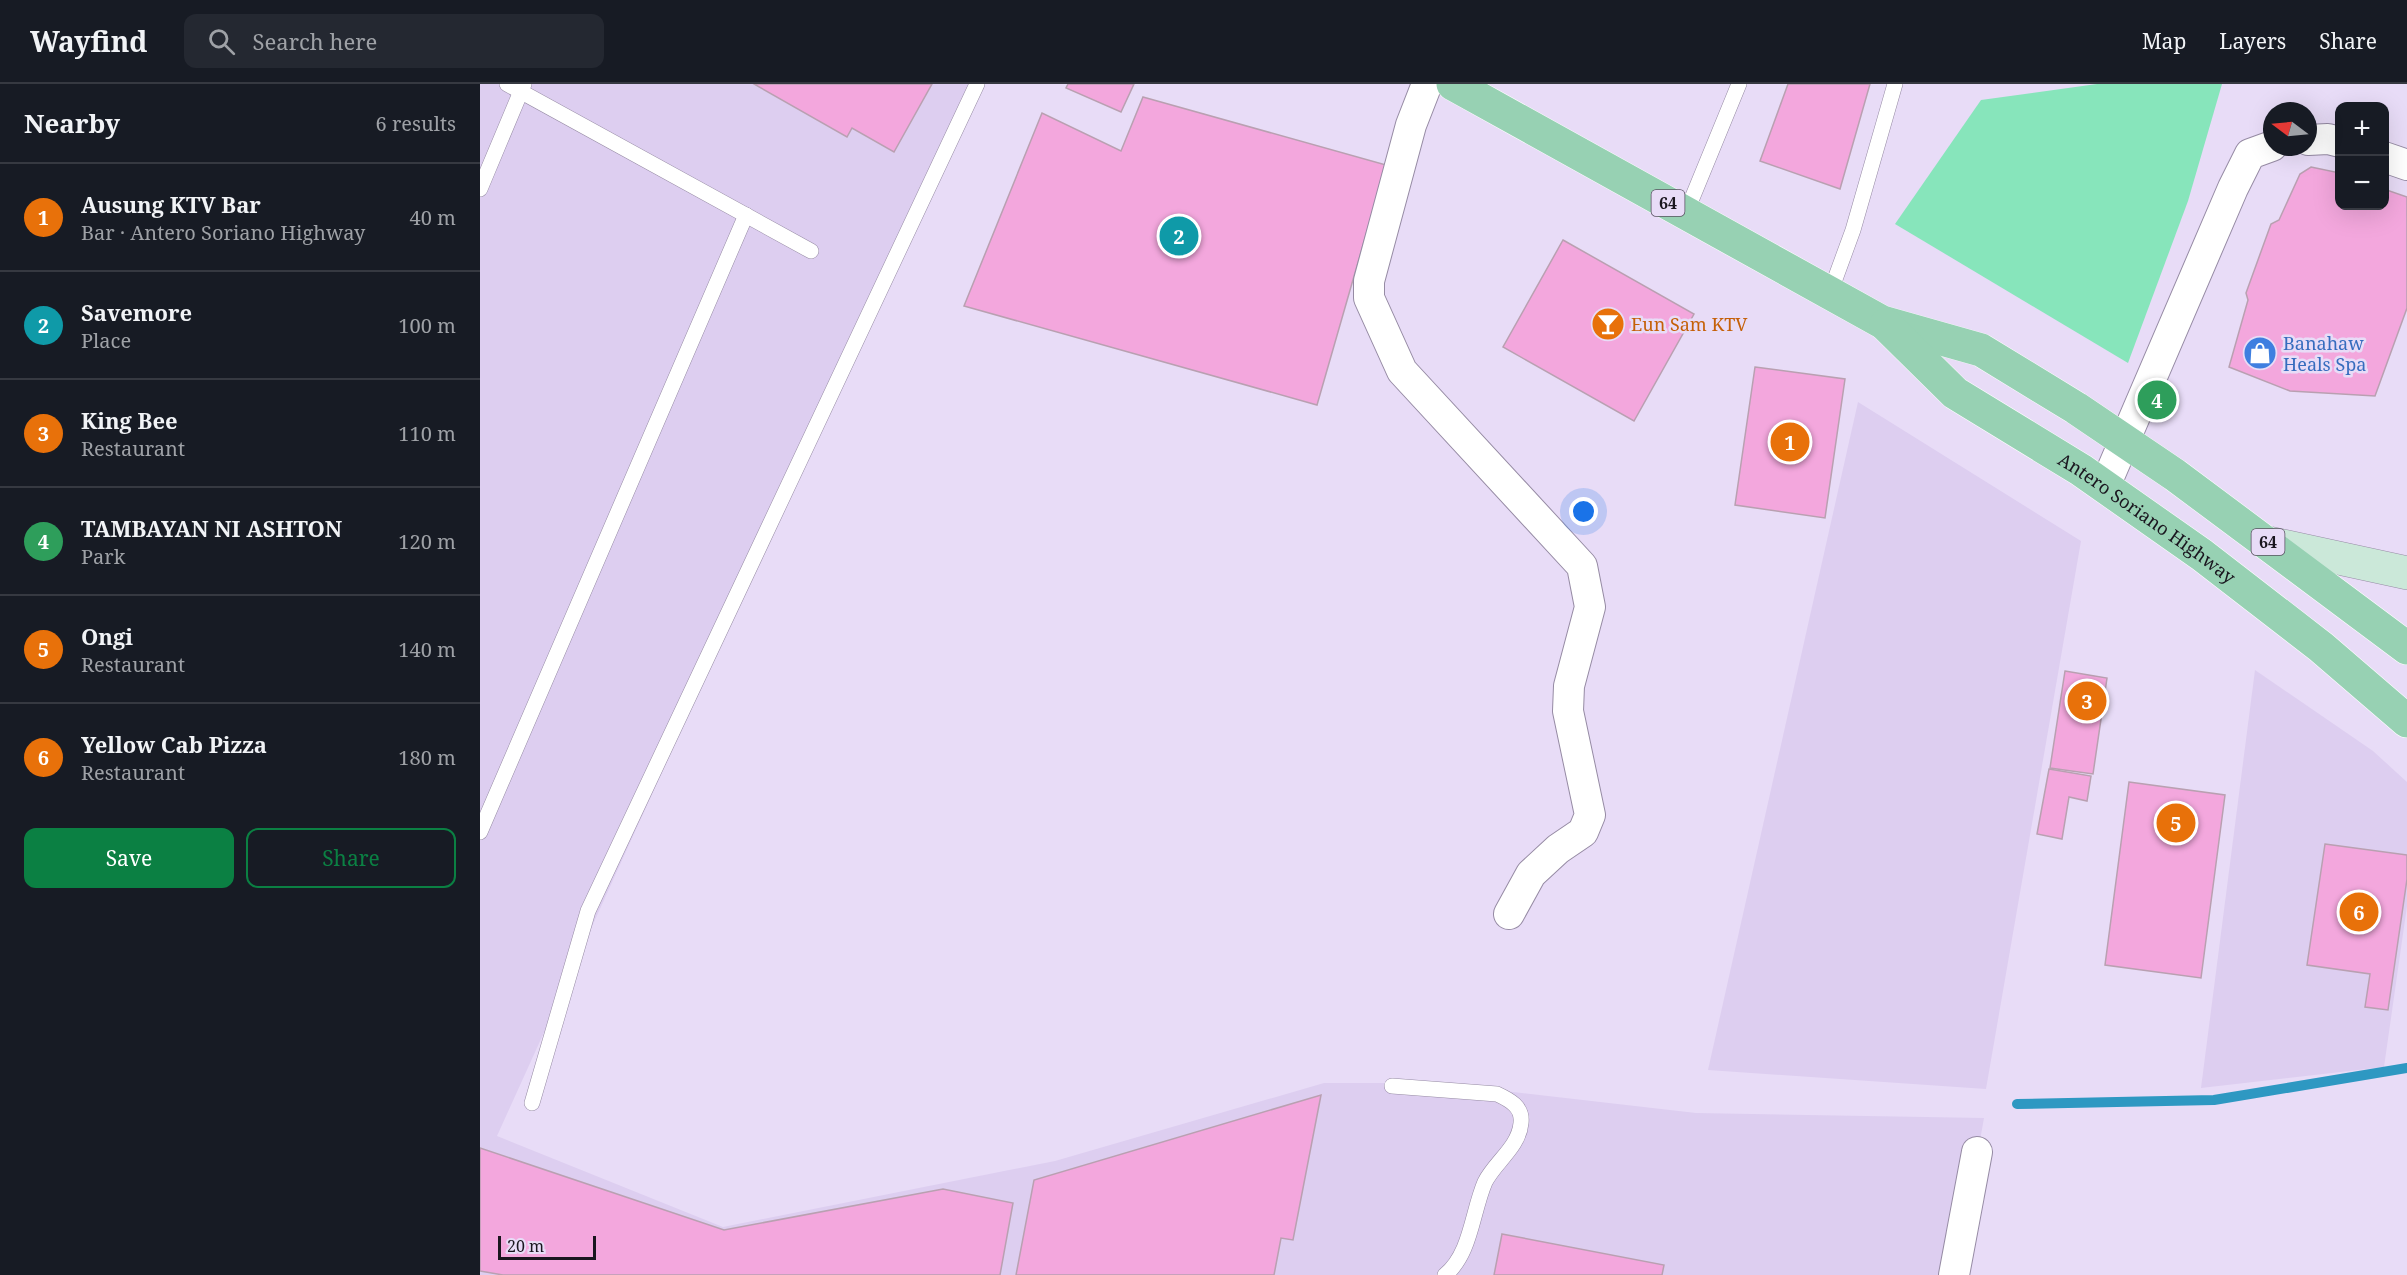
<!DOCTYPE html>
<meta charset="utf-8">
<style>
:root{--surface:#171b24;--page:#242831;--text:#f1f3f6;--muted:#9ea1a6;--line:#363941;--accent:#0b8043}
body{margin:0;font-family:"Noto Serif",serif;background:var(--page);color:var(--text)}
.controls{position:absolute;right:18px;top:18px;display:grid;overflow:hidden;border-radius:12px;box-shadow:0 6px 24px #0002}
.controls button{width:54px;height:54px;display:grid;place-items:center;padding:0;border:0;border-bottom:2px solid var(--line);background:var(--surface);color:var(--text);font:30px sans-serif}
.compass{position:absolute;left:1783px;top:18px;width:54px;height:54px;border-radius:50%;background:var(--surface);box-shadow:0 6px 24px #0002;rotate:286deg}
.scale{position:absolute;left:18px;bottom:15px;width:98px;box-sizing:border-box;padding-left:6px;border:3px solid #1a161f;border-top:0;font-size:16px;line-height:21px;white-space:nowrap;color:#1a161f;-webkit-text-stroke:4px #e8dcf7;paint-order:stroke}
.you{position:absolute;left:1104px;top:428px;width:21px;height:21px;margin:-15px;border:4px solid #fff;border-radius:50%;background:#1a73e8;box-shadow:0 0 0 9px #1a73e833}
.badge{display:grid;place-items:center;width:39px;height:39px;border-radius:50%;background:var(--accent);color:#fff;font-size:20px;font-weight:700}
.pin{position:absolute;translate:-50% -50%;border:3px solid #fff;box-shadow:0 2px 6px #0006}
.list{margin:0;padding:0;list-style:none}
h2{display:flex;justify-content:space-between;align-items:center;height:78px;margin:0;padding:0 24px;font-size:26px}
h2 small{font-size:20px;font-weight:400;color:var(--muted)}
.list li{display:grid;grid-template-columns:39px 1fr auto;gap:18px;align-items:center;box-sizing:border-box;height:108px;padding:0 24px;border-top:2px solid var(--line)}
.list b{display:block;font-size:22px;white-space:nowrap}
.list p{margin:0;font-size:20px;white-space:nowrap;color:var(--muted)}
.list em{font-size:20px;font-style:normal;color:var(--muted)}
.actions{display:flex;gap:12px;padding:18px 24px}
.actions a{flex:1;padding:14px 0;border:2px solid var(--accent);border-radius:12px;text-align:center;font-size:21px;color:var(--accent)}
.actions .main{background:var(--accent);color:#fff}
.icon{flex:none;width:33px;height:33px;fill:none;stroke:currentColor;stroke-width:2;stroke-linecap:round;stroke-linejoin:round}
.map{position:relative;flex:none;width:1927px;height:1191px;overflow:hidden}
header{display:flex;align-items:center;gap:36px;box-sizing:border-box;height:84px;padding:0 30px;background:var(--surface);border-bottom:2px solid var(--line)}
header strong{font-size:28px}
nav{display:flex;gap:33px;margin-inline-start:auto;font-size:21px}
.search{width:420px;height:54px;background:var(--page);display:flex;align-items:center;gap:15px;box-sizing:border-box;padding:0 21px;border-radius:12px;color:var(--muted);font-size:22px}
main{display:flex}
aside{flex:1;background:var(--surface)}
.map>svg:first-child{display:block}
.built{fill:#ddcef0}
.green{fill:#87e5bb}
.lines{fill:none;stroke-linecap:round;stroke-linejoin:round}
.stream{stroke:#2e98c2;stroke-width:10}
.building{fill:#f3a7dd;stroke:#b9a0b1;stroke-width:1.5}
.lane-casing{stroke:#968ba4;stroke-width:16}
.street-casing{stroke:#968ba4;stroke-width:32}
.secondary-casing{stroke:#968ba4;stroke-width:34}
.primary-casing{stroke:#fff;stroke-width:34}
.lane{stroke:#fff;stroke-width:15}
.street{stroke:#fff;stroke-width:30}
.secondary{stroke:#cbe8d9;stroke-width:33}
.primary{stroke:#97d1b3;stroke-width:33}
.labels{text-anchor:middle;dominant-baseline:central;stroke-width:5;stroke-linejoin:round;paint-order:stroke}
.shield{fill:#e8dcf7;stroke:#585160;stroke-width:1.5}
.shield-label{font-size:16px;font-weight:bold;fill:#1a161f}
.food-label{font-size:18px;fill:#c56008;stroke:#e8dcf7;text-anchor:start}
.shop-label{font-size:18px;fill:#366cbe;stroke:#e8dcf7;text-anchor:start}
.street-label{font-size:18px;fill:#1a161f;stroke:#e8dcf7}
</style>
<header>
<strong>Wayfind</strong>
<div class="search"><svg class="icon" aria-label="search" viewBox="0 0 24 24"><circle cx="10" cy="10" r="6"/><path d="M15 15l6 6"/></svg>Search here</div>
<nav><a>Map</a><a>Layers</a><a>Share</a></nav>
</header>
<main>
<aside>
<h2>Nearby<small>6 results</small></h2>
<ul class="list">
<li><span class="badge" style="background:#e8710a">1</span><div><b>Ausung KTV Bar</b><p>Bar · Antero Soriano Highway</p></div><em>40 m</em></li>
<li><span class="badge" style="background:#0f9aa8">2</span><div><b>Savemore</b><p>Place</p></div><em>100 m</em></li>
<li><span class="badge" style="background:#e8710a">3</span><div><b>King Bee</b><p>Restaurant</p></div><em>110 m</em></li>
<li><span class="badge" style="background:#2e9e5b">4</span><div><b>TAMBAYAN NI ASHTON</b><p>Park</p></div><em>120 m</em></li>
<li><span class="badge" style="background:#e8710a">5</span><div><b>Ongi</b><p>Restaurant</p></div><em>140 m</em></li>
<li><span class="badge" style="background:#e8710a">6</span><div><b>Yellow Cab Pizza</b><p>Restaurant</p></div><em>180 m</em></li>
</ul>
<div class="actions"><a class="main">Save</a><a>Share</a></div>
</aside>
<div class="map">
<svg width="1927" height="1191" viewBox="0 0 1927 1191">
<rect width="100%" height="100%" fill="#e8dcf7"/>
<g class="built">
<path d="M0,0H494L17,1052L243,1143L575,1077L844,999H956L1216,1029L1504,1034L1476,1191H0Z"/>
<path d="M1378,318L1601,457L1506,1005L1228,986Z"/>
<path d="M1775,586L1893,667L1927,698V822L1904,983L1721,1004Z"/>
</g>
<path class="green" d="M1617,0H1742L1708,117L1648,279L1415,140L1501,16Z"/>
<g class="lines">
<path class="stream" d="M1537,1020L1734,1016L1927,984"/>
</g>
<g class="building">
<path d="M274,0H452L414,68L372,44L367,53Z"/>
<path d="M588,0H654L641,28L586,4Z"/>
<path d="M1308,0H1390L1360,105L1280,77Z"/>
<path d="M663,13L906,81L837,321L484,222L562,29L641,67Z"/>
<path d="M1831,83L1860,89V122H1904V105L1927,113V224L1895,312L1810,307L1749,283L1768,216L1766,209L1791,140L1799,136L1820,90Z"/>
<path d="M1083,156L1214,230L1154,337L1023,263Z"/>
<path d="M1275,283L1365,295L1345,434L1255,421Z"/>
<path d="M1585,587L1627,594L1613,690L1570,684Z"/>
<path d="M1569,685L1611,692L1607,717L1589,713L1582,755L1557,750Z"/>
<path d="M1649,698L1745,711L1721,894L1625,881Z"/>
<path d="M1845,760L1927,771V795L1908,926L1885,923L1890,890L1827,881Z"/>
<path d="M841,1011L813,1156L801,1154L794,1191H536L554,1096Z"/>
<path d="M0,1064L244,1146L463,1105L533,1119L520,1191H23L0,1187Z"/>
<path d="M1022,1150L1184,1181L1182,1191H1014Z"/>
</g>
<g class="lines">
<defs>
<g id="lane">
<path d="M27,0L331,167"/>
<path d="M0,105L44,0"/>
<path d="M1206,129L1259,0"/>
<path d="M1350,209L1373,146L1415,0"/>
<path d="M0,748L266,131"/>
<path d="M912,1002L1017,1010C1030,1016 1043,1023 1041,1039C1039,1063 1015,1078 1005,1098C992,1128 991,1170 965,1191"/>
<path d="M52,1019L108,827L497,0"/>
</g>
<g id="street">
<path d="M947,0L931,41L889,197V214L922,287L1102,482L1110,523L1089,602L1088,627L1110,731L1103,748L1078,765L1051,790L1029,830"/>
<path d="M1828,56L1848,55L1860,58"/>
<path d="M1904,73L1927,81"/>
<path d="M1625,402L1753,104L1770,70L1792,62"/>
<path d="M1474,1191L1497,1068"/>
</g>
<path id="secondary" d="M1789,459L1927,489"/>
<g id="primary">
<path d="M973,0L1402,238L1501,266L1596,324L1695,391L1927,564"/>
<path id="s1" d="M1406,241L1475,309L1601,386L1722,471L1841,563L1927,637"/>
</g>
</defs>
<use href="#lane" class="lane-casing"/>
<use href="#street" class="street-casing"/>
<use href="#secondary" class="secondary-casing"/>
<use href="#primary" class="primary-casing"/>
<use href="#lane" class="lane"/>
<use href="#street" class="street"/>
<use href="#secondary" class="secondary"/>
<use href="#primary" class="primary"/>
</g>
<defs>
<symbol id="bar-disc" viewBox="-11 -11 22 22"><circle r="9.5" fill="#e8710a" stroke="#e8dcf7"/><path d="M-6-5H6L.8 .8V4.5H3.5V6h-7V4.5H-.8V.8Z" fill="#fff"/></symbol>
<symbol id="shop-disc" viewBox="-11 -11 22 22"><circle r="9.5" fill="#3f7fe0" stroke="#e8dcf7"/><path d="M-5-2.5h2.3a2.7 3.5 0 0 1 5.4 0H5L5.5 6h-11ZM-1.5-2.5h3a1.5 2.3 0 0 0-3 0Z" fill="#fff"/></symbol>
</defs>
<g fill-rule="evenodd">
<use href="#bar-disc" x="1109" y="221" width="38" height="38"/>
<use href="#shop-disc" x="1761" y="250" width="38" height="38"/>
</g>
<g class="labels">
<g class="shield">
<rect x="1171.5" y="106" width="33" height="26" rx="4.5"/>
<rect x="1771.5" y="445" width="33" height="26" rx="4.5"/>
</g>
<g class="shield-label">
<text x="1188" y="119">64</text>
<text x="1788" y="458">64</text>
</g>
<g class="food-label">
<text x="1151" y="240">Eun Sam KTV</text>
</g>
<g class="shop-label">
<text x="1803" y="259">Banahaw<tspan x="1803" dy="21">Heals Spa</tspan></text>
</g>
<g class="street-label">
<text stroke="none"><textPath href="#s1" startOffset="326">Antero Soriano Highway</textPath></text>
</g>
</g>
</svg>
<div class="controls">
<button>+</button>
<button>−</button>
</div>
<svg class="compass" viewBox="-18 -18 36 36"><path d="M0-13l5 13h-10z" fill="#e53935"/><path d="M0 13l5-13h-10z" fill="#9ea1a6"/></svg>
<div class="scale">20 m</div>
<div class="you"></div>
<div class="pin badge" style="left:1310px;top:358px;background:#e8710a">1</div>
<div class="pin badge" style="left:699px;top:152px;background:#0f9aa8">2</div>
<div class="pin badge" style="left:1607px;top:617px;background:#e8710a">3</div>
<div class="pin badge" style="left:1677px;top:316px;background:#2e9e5b">4</div>
<div class="pin badge" style="left:1696px;top:739px;background:#e8710a">5</div>
<div class="pin badge" style="left:1879px;top:828px;background:#e8710a">6</div>
</div>
</main>
